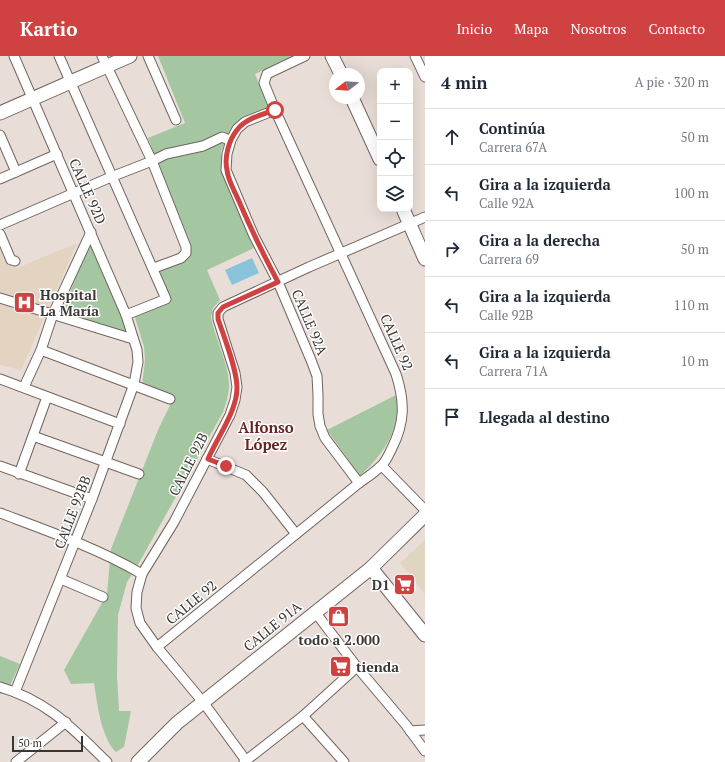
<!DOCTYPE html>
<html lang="es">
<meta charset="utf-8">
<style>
:root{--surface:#fff;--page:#f6f6f7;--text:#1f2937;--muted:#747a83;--line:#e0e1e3;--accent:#d04142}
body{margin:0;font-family:"PT Serif",serif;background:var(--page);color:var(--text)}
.controls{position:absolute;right:12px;top:12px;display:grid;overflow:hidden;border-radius:8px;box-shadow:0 4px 16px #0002}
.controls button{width:36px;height:36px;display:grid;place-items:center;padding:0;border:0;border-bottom:1px solid var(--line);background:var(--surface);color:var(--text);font:20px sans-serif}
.compass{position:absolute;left:329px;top:12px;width:36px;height:36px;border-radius:50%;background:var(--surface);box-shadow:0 4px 16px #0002;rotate:253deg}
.scale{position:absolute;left:12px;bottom:10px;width:71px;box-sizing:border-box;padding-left:4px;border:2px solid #3a3633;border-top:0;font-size:11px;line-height:14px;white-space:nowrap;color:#3a3633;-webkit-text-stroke:3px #fff;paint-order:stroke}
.stop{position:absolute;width:12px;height:12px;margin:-9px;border:3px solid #d04142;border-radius:50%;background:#fff}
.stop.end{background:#d04142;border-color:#fff;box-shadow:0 1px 4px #0008}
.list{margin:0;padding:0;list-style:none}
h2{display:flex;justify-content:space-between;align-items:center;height:52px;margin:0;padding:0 16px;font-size:17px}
h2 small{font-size:13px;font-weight:400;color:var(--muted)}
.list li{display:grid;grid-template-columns:26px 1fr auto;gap:12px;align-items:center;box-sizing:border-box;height:56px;padding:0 16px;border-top:1px solid var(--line)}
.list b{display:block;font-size:15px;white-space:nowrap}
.list p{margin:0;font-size:13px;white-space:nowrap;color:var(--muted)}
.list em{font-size:13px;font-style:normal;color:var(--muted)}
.icon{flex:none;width:22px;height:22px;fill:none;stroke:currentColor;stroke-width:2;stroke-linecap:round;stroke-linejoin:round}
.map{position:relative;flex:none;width:425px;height:706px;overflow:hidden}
header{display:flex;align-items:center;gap:24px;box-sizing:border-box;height:56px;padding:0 20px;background:var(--accent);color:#fff}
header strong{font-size:19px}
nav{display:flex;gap:22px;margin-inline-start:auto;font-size:14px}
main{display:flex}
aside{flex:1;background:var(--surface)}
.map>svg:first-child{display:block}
.education{fill:#e0d5c0}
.medical{fill:#e3d3c1}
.green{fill:#a4c6a1}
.water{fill:#88c3db}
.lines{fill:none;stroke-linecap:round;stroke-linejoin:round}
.street-casing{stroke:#6f6560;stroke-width:11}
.secondary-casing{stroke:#6f6560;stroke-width:15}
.street{stroke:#fff;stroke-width:9}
.secondary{stroke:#fff;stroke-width:13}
.route{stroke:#d04142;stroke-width:5}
.labels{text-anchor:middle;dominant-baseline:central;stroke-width:3;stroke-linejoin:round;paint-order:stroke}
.street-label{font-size:14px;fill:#3a3633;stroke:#fff}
.poi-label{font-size:14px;font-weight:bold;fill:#3a3633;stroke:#fff;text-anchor:start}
.neighbourhood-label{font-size:15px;font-weight:bold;fill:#682322;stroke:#fff}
</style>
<header>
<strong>Kartio</strong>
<nav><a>Inicio</a><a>Mapa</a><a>Nosotros</a><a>Contacto</a></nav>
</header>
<main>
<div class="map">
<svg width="425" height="706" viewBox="0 0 425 706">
<rect width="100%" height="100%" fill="#e9ddd7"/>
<path class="education" d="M425,484V538L400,507Z"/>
<path class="medical" d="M77,187L21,314L0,309V194L4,204L9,210L17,212Z"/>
<g class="green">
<path d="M158,0H294L255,18L269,53L239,66L231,72L221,95V106L223,119L254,192L207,214L220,244L213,252L211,261C215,283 230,310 229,332C228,340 226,348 223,356L139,507L127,526L118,559L117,620L119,655H131L124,691L116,696C101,682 97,646 94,627L71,628L64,614L107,538L111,493L158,374L174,341L142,330L145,304L144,291L135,261L170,245C166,236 157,222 161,213L190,193L189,184L148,82L185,67Z"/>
<path d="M90,182L127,268V275L124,278L63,255Z"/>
<path d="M398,338C399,375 386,395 360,420L327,374Z"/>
<path d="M0,600L20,608L6,638H0Z"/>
</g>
<path class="water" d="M252,202L259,217L232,229L225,214Z"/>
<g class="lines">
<defs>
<g id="street">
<path d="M14,0L126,259L137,294L138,306L134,328L92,443L15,636"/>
<path d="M59,0L166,243L126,259"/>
<path d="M102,0L152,105L186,191V197L181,202L154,212"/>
<path d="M148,0L176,64"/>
<path d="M415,0L425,21"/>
<path d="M275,54L245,66L237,73L231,84L227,98L226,114L254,180L278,226L311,304L317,320L318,339V358L320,370L325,382L359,427"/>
<path d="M0,79L16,116"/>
<path d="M0,123L57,98"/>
<path d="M0,169L111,121L152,105L166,98L203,90L222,81L229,84"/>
<path d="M0,178L11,204L15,205"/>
<path d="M0,242L133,283"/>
<path d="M41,294L170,343"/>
<path d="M0,323L120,368"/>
<path d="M24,331L41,294L53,258L91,176"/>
<path d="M33,380L139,418"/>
<path d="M207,403L246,419L263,436L296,478"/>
<path d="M0,410L92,443"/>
<path d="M382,410L425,454"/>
<path d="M19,418L47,341"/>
<path d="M0,457C48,475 97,492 142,518"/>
<path d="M61,523L103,541"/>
<path d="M315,556L357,611L406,669L425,695"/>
<path d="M157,591L359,427C366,422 374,417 381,410C386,406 389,398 392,392C405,366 405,346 396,318L275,54L264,27L267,18L305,0"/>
<path d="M0,631C48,645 72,672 107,706"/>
<path d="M303,660L344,706"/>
<path d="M410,675L425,674"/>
<path d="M16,706L66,666"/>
<path d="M244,706L303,660L357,611"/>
<path d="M247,706L203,646L157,591L140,567L136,552L137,536L142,518L174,466L230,359L235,344L237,331L235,317L218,263V257L223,251L309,211L425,161"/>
</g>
<g id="secondary">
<path d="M332,0L341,18"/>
<path d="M352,42L380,103"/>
<path d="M0,57L130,0"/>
<path d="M403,153L425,203"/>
<path d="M371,512L425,579"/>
<path d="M138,706L177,667L371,512L425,459"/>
</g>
</defs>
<use href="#street" class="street-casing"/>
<use href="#secondary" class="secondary-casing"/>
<use href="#street" class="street"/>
<use href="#secondary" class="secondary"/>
</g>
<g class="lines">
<path class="route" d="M226,410L208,403C217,382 237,355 237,332C237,313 224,281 218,263V257L223,251L278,226C263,198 250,171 238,143C234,134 228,124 227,114C224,101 229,84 237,74C246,62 262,59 275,54"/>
</g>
<defs>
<symbol id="hospital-square" viewBox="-11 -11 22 22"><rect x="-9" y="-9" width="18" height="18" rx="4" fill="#d04142" stroke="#fff"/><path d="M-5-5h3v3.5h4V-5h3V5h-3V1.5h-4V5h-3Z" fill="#fff"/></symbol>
<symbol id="supermarket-square" viewBox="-11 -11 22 22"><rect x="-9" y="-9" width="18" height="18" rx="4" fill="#d04142" stroke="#fff"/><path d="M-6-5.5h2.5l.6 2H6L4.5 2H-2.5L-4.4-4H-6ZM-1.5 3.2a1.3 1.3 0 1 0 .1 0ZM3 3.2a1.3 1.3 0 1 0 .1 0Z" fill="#fff"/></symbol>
<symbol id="shop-square" viewBox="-11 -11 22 22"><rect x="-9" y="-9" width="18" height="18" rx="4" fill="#d04142" stroke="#fff"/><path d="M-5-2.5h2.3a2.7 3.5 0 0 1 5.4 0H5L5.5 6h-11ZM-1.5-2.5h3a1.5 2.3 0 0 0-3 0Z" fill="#fff"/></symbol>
</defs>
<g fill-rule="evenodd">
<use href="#hospital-square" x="12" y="234" width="25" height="25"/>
<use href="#supermarket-square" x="392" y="516" width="25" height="25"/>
<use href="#shop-square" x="326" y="548" width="25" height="25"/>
<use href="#supermarket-square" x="328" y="598" width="25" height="25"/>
</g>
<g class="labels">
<g class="street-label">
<text transform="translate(88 135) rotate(66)">CALLE 92D</text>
<text transform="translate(310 266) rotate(67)">CALLE 92A</text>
<text transform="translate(397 286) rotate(66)">CALLE 92</text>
<text transform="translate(188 408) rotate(-63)">CALLE 92B</text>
<text transform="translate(72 456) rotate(-69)">CALLE 92BB</text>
<text transform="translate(191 546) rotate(-39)">CALLE 92</text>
<text transform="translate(272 570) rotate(-39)">CALLE 91A</text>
</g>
<g class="poi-label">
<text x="40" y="238">Hospital<tspan x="40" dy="16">La María</tspan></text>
<text x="390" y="528" text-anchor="end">D1</text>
<text x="339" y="583" text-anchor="middle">todo a 2.000</text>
<text x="356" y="610">tienda</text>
</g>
<g class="neighbourhood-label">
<text x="266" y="371">Alfonso<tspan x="266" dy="17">López</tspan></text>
</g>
</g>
</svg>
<div class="controls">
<button>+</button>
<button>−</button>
<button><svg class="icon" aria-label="locate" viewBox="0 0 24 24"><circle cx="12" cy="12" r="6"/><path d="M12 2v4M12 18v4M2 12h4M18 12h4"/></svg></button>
<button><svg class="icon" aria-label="layers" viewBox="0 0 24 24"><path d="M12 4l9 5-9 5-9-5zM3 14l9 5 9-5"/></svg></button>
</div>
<svg class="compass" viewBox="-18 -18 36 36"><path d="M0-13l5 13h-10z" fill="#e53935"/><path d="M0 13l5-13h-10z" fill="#747a83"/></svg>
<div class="scale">50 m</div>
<div class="stop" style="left:275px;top:54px"></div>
<div class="stop end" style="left:226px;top:410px"></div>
</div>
<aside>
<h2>4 min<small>A pie · 320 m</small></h2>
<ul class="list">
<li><svg class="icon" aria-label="ahead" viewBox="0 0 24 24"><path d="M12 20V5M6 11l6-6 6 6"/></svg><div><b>Continúa</b><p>Carrera 67A</p></div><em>50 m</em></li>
<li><svg class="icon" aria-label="left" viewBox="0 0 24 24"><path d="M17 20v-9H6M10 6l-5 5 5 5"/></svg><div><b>Gira a la izquierda</b><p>Calle 92A</p></div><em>100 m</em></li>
<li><svg class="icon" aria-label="right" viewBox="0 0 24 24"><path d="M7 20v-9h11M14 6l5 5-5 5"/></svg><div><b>Gira a la derecha</b><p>Carrera 69</p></div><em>50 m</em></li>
<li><svg class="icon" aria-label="left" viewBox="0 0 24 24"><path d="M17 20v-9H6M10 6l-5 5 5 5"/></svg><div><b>Gira a la izquierda</b><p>Calle 92B</p></div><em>110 m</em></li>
<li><svg class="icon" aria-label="left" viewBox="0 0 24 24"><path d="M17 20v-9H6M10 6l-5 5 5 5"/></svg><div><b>Gira a la izquierda</b><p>Carrera 71A</p></div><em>10 m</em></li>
<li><svg class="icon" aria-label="arrive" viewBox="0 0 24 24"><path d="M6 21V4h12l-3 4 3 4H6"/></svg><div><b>Llegada al destino</b></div></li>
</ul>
</aside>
</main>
